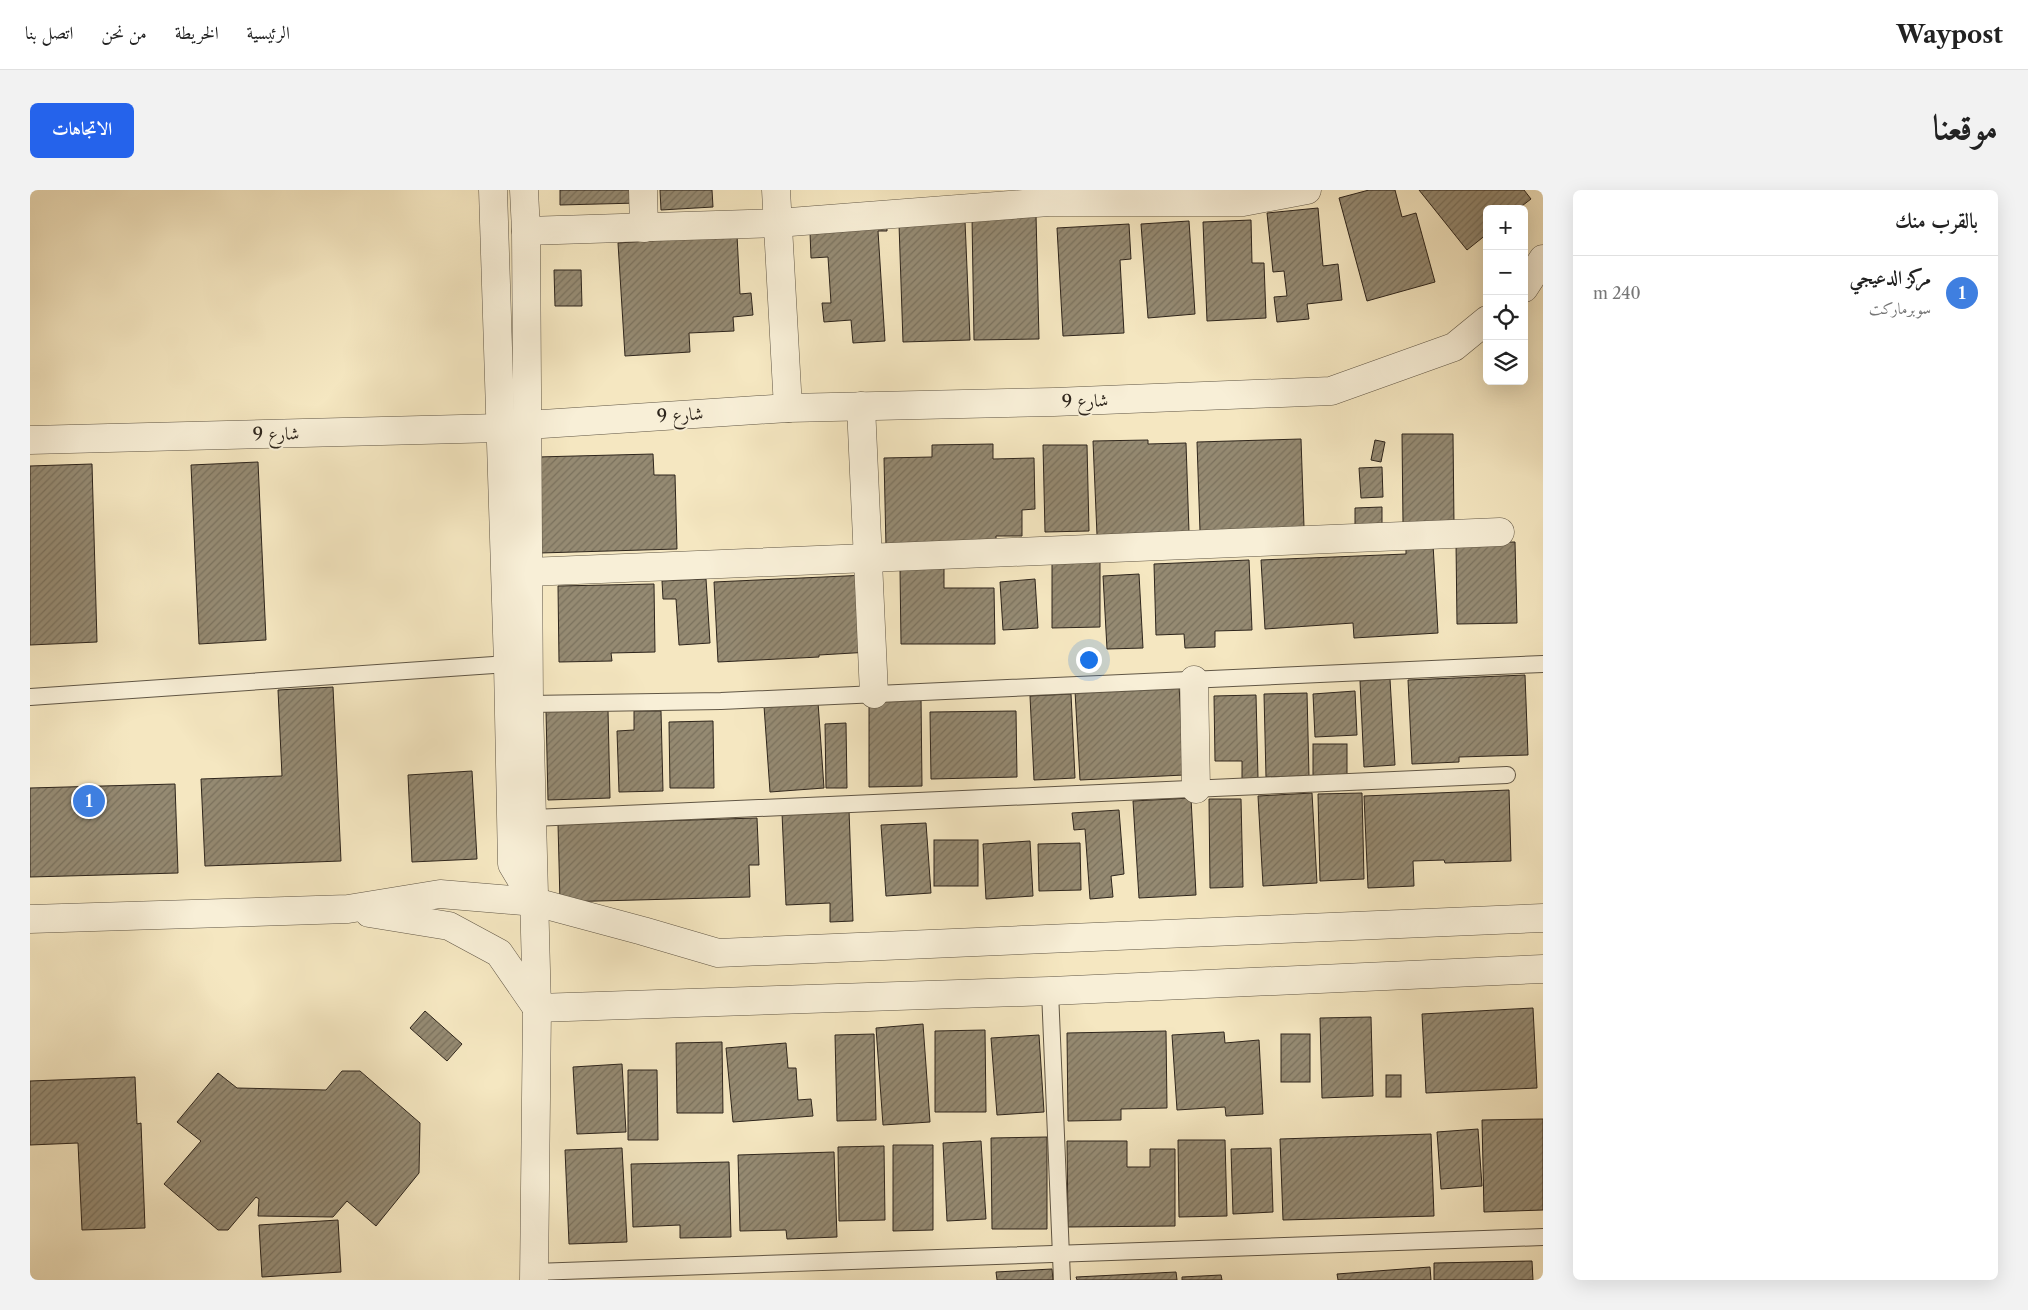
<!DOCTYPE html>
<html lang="ar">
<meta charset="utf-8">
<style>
:root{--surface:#fff;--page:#f2f2f2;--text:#222;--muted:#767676;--line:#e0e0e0;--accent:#2563eb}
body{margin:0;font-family:"Libre Caslon Text",Amiri,serif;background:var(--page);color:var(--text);direction:rtl}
.controls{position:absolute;right:15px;top:15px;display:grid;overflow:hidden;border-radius:8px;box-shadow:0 5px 20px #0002}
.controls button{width:45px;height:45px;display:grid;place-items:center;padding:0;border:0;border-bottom:1px solid var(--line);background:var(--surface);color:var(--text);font:25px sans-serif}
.you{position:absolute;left:1058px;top:469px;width:18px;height:18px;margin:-12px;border:4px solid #fff;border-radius:50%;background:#1a73e8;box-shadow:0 0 0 8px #1a73e833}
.badge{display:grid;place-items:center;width:32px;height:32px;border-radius:50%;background:var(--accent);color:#fff;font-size:16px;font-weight:700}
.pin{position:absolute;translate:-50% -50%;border:2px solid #fff;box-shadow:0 1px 5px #0006}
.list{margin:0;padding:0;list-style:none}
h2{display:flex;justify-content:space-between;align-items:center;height:65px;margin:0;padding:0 20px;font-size:21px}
h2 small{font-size:16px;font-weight:400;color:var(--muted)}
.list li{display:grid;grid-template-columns:32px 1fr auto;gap:15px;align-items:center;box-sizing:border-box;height:75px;padding:0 20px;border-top:1px solid var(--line)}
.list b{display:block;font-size:19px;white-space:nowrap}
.list p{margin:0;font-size:16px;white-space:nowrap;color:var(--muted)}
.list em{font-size:16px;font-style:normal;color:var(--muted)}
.icon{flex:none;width:28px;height:28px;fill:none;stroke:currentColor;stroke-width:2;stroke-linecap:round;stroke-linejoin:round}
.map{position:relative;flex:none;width:1513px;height:1090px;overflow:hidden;direction:ltr;border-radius:8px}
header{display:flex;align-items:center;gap:30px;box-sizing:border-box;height:70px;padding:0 25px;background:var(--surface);border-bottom:1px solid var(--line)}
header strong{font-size:24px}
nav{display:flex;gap:28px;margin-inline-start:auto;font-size:18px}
.intro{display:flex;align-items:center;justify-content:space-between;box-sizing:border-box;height:120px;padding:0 30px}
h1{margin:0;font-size:35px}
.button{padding:12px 22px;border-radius:8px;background:var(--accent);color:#fff;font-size:18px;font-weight:700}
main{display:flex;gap:30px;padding:0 30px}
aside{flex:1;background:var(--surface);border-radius:8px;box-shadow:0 5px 20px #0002}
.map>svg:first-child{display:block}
.building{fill:url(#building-hatch);stroke:#2e251c}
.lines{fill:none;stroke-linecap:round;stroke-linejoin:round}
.service-casing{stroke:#605645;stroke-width:18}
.minor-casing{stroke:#605645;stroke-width:29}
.tertiary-casing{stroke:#605645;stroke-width:29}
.service{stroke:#f8efd7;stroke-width:16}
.minor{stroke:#f8efd7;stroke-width:28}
.tertiary{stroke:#f8efd7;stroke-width:28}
.labels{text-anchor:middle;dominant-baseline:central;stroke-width:4;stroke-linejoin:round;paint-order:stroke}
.street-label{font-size:18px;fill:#2e251c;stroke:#f8efd7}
</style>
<header>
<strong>Waypost</strong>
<nav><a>الرئيسية</a><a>الخريطة</a><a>من نحن</a><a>اتصل بنا</a></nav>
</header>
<div class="intro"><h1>موقعنا</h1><a class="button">الاتجاهات</a></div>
<main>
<aside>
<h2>بالقرب منك<small></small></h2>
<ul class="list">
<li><span class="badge" style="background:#3f7fe0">1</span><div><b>مركز الدعيجي</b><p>سوبرماركت</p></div><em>240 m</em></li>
</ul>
</aside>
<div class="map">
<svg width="1513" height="1090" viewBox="0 0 1513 1090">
<defs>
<pattern id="building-hatch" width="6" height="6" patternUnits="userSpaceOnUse" patternTransform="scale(1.25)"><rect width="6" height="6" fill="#958a72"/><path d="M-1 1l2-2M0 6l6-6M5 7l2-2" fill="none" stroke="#7a715d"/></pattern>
</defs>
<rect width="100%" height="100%" fill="#f5e7c1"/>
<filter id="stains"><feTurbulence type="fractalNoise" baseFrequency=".004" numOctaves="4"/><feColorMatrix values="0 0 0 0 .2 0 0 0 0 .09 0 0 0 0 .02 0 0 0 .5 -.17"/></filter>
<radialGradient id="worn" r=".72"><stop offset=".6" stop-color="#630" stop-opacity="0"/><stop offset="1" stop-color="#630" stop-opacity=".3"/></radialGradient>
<g class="building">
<path d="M530,0H607L608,13L530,15Z"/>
<path d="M630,0H682L683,17L631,20Z"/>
<path d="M1339,0H1365L1372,27L1386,23L1405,92L1337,111L1309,8Z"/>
<path d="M1389,0H1494L1501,9L1488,19H1457V44L1437,60Z"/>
<path d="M1288,18L1293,76L1308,74L1312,110L1277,114L1279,129L1247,132L1244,107L1257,106L1254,81L1243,82L1237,23Z"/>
<path d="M1006,25L1009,149L944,150L942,27Z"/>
<path d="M1221,30L1222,73H1234L1236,128L1177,131L1173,32Z"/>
<path d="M935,31L940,150L873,152L869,34Z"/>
<path d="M1159,31L1165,124L1118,128L1111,34Z"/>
<path d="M1099,34L1101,69L1090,70L1094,143L1033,146L1027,38Z"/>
<path d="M857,38V41H848L855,151L823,153L821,130L794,132L792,113H801L798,67L781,68L780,42Z"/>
<path d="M707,45L710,104L721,103L723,125L703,127L704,141L659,143L660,162L595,166L588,53Z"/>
<path d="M524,80H551L552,116H525Z"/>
<path d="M1372,244H1423L1424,334H1373Z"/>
<path d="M1271,249L1274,337L1170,341L1167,252Z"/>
<path d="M1118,250V254L1156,253L1159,342L1067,345L1063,251Z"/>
<path d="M1345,250L1355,252L1351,272L1341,270Z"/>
<path d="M963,254V269L1004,268L1005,319L992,320V346H966V354L856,357L854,268L902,267V255Z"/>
<path d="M1013,255H1057L1059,341L1015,342Z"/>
<path d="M623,264L624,285H645L647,359L510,363L507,267Z"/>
<path d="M228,272L236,450L169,454L161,275Z"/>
<path d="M62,274L67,452L0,455V276Z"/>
<path d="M1352,277L1353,307L1331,308L1329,278Z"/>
<path d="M1352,317V334L1325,335V318Z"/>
<path d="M1485,352L1487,433L1427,434L1426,353Z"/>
<path d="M1403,354L1408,443L1324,448L1323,433L1235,439L1231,370L1376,364V356Z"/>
<path d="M1219,370L1222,440L1185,441V457L1155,458L1154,444L1126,445L1124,374Z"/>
<path d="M1070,371V437L1022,438V372Z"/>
<path d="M914,378V398H964L965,454H871L870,379Z"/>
<path d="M1109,384L1113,458L1077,459L1073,386Z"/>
<path d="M837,385L840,462L789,465V467L688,472L684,392Z"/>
<path d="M676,389L680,453L649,455L646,409H633L632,391Z"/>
<path d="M1005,389L1008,438L973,440L970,392Z"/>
<path d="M624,394L625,462L581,463L582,471L529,472L528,396Z"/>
<path d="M1495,485L1498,565L1429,567V572L1382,574L1378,490Z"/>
<path d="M1360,489L1365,575L1334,577L1330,491Z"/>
<path d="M1149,495L1154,585L1050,590L1045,501Z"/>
<path d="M303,497L311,671L175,676L171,589L252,586L248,500Z"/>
<path d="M1325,501L1327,545L1285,547L1283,504Z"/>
<path d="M1277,503L1279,586L1236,587L1234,504Z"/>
<path d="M1041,504L1045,588L1004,590L1000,506Z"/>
<path d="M1226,505L1228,588L1212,589V571H1185L1184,506Z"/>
<path d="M839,507H891L892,596L839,597Z"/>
<path d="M788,512L794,598L740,602L734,516Z"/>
<path d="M578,520L580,608L518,610L516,521Z"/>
<path d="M604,521H631L633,601L589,602L587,541L604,540Z"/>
<path d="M986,521L987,587L901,589L900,522Z"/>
<path d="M683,531L684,598H640L639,532Z"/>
<path d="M816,533L817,598H796L795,534Z"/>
<rect x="1283" y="554" width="34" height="32"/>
<path d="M442,581L447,669L382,672L378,585Z"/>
<path d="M145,594L148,683L0,687V598Z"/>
<path d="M1479,600L1481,671L1415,673L1414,670L1383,671L1384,696L1338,698L1334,606Z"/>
<path d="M1282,603L1287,693L1233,696L1228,606Z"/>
<path d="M1332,603L1334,689L1290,691L1288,604Z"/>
<path d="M1161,608L1166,705L1109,708L1103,611Z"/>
<path d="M1179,609H1211L1213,697L1180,698Z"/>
<path d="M819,620L823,731L800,732V713L756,715L752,623Z"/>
<path d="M1089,620L1094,684L1081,686L1083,707L1060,709L1055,639L1044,640L1042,623Z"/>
<path d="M727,628L729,675H719L720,707L530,712L528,634Z"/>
<path d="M896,633L901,703L856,706L851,635Z"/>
<rect x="904" y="650" width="44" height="46"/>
<path d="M1000,651L1003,706L956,709L953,654Z"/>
<path d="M1050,653L1051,700L1009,701L1008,654Z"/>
<path d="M1503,818L1507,898L1396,903L1392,824Z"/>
<path d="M395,821L432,854L417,871L380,838Z"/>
<path d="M1341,827L1343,906L1292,908L1290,828Z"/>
<path d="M893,834L900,932L853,935L846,838Z"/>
<path d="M955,840L956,922H905V841Z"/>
<path d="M1136,841L1137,918L1091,919V930L1038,931L1037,843Z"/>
<path d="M1194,842L1195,853L1229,850L1233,924L1196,926L1195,917L1147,920L1142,845Z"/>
<path d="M844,844L846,930L807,931L805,845Z"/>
<rect x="1251" y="844" width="29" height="48"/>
<path d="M1009,845L1014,922L967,925L961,848Z"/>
<path d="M692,852L693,923H647L646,853Z"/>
<path d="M756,853L758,878H766L768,910L781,909L783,926L703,932L696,858Z"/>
<path d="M592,874L596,942L547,944L543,877Z"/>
<path d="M598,880H627L628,950H598Z"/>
<path d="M312,881H330L390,933L389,983L346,1036L317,1011L303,1027L228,1026L229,1009L226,1007L198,1040H188L134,994L171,951L147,932L188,883L207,898L296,900Z"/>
<rect x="1356" y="885" width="15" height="22"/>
<path d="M105,887L107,934L111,933L115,1038L52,1040L48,953L0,955V891Z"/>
<path d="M1513,929V1020L1454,1022L1452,930Z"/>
<path d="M1448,939L1452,996L1411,999L1407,942Z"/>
<path d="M1401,944L1404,1026L1253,1030L1250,949Z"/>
<path d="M1017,947V1039H962L961,948Z"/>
<path d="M1148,950H1195L1197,1026L1149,1027Z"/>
<path d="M951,951L956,1029L917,1031L913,953Z"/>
<path d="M1037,951H1097V977H1120V959H1145V1036L1038,1037Z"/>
<path d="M863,955H903V1040L863,1041Z"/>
<path d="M854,956L855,1030L809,1031L808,957Z"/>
<path d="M592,958L597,1052L539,1054L535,960Z"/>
<path d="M1241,958L1243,1022L1203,1024L1201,959Z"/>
<path d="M804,962L807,1047L757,1049L756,1040L710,1041L708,965Z"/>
<path d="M699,972L701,1047L650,1048V1035L603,1037L601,974Z"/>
<path d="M308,1030L311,1082L232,1087L229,1035Z"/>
<path d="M1502,1071L1503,1090H1404V1073Z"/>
<path d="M1400,1077L1401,1090H1308L1307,1084Z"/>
<path d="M1022,1079L1023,1090H967L966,1082Z"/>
<path d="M1146,1082L1147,1090H1047L1046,1087Z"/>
<path d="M1191,1085L1192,1090H1152V1087Z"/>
</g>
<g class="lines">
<defs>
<g id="service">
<path d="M0,507L478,474"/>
<path d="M499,514L691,511L1513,474"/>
<path d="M503,628L1477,585"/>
<path d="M1020,801L1032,1090"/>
<path d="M504,1082L1513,1047"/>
</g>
<g id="minor">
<path d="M613,0L614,38"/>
<path d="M746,0L758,218"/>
<path d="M496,41L747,33L1019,12H1213L1277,0"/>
<path d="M831,216L844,504"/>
<path d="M498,382L1470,342"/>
<path d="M1164,490L1166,599"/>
</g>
<g id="tertiary">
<path d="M463,0L478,474L482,674L504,711"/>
<path d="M494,0L496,41L499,514L507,818L504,1090"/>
<path d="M1494,98L1513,69"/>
<path d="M0,250L470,238L497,235L758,218L1024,212L1301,201L1424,157L1457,130"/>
<path d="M339,723L419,736L469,763L507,818L1020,801L1513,779"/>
<path d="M0,729L318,719L410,704L505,712L613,741L688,763L1513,728"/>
</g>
</defs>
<use href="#service" class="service-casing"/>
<use href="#minor" class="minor-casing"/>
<use href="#tertiary" class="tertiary-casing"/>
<use href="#service" class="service"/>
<use href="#minor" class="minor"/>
<use href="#tertiary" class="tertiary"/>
</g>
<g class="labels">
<g class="street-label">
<text transform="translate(1055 211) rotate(-2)">شارع 9</text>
<text transform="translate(650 225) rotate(-4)">شارع 9</text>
<text transform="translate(246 244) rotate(-1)">شارع 9</text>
</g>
</g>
<rect width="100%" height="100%" filter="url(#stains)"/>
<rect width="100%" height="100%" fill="url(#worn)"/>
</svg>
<div class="controls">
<button>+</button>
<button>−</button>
<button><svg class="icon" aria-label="locate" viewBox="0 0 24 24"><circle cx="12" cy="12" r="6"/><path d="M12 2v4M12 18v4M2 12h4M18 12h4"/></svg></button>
<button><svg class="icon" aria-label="layers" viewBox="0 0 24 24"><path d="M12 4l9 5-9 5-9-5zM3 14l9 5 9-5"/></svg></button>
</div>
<div class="you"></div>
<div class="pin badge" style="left:59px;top:611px;background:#3f7fe0">1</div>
</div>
</main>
